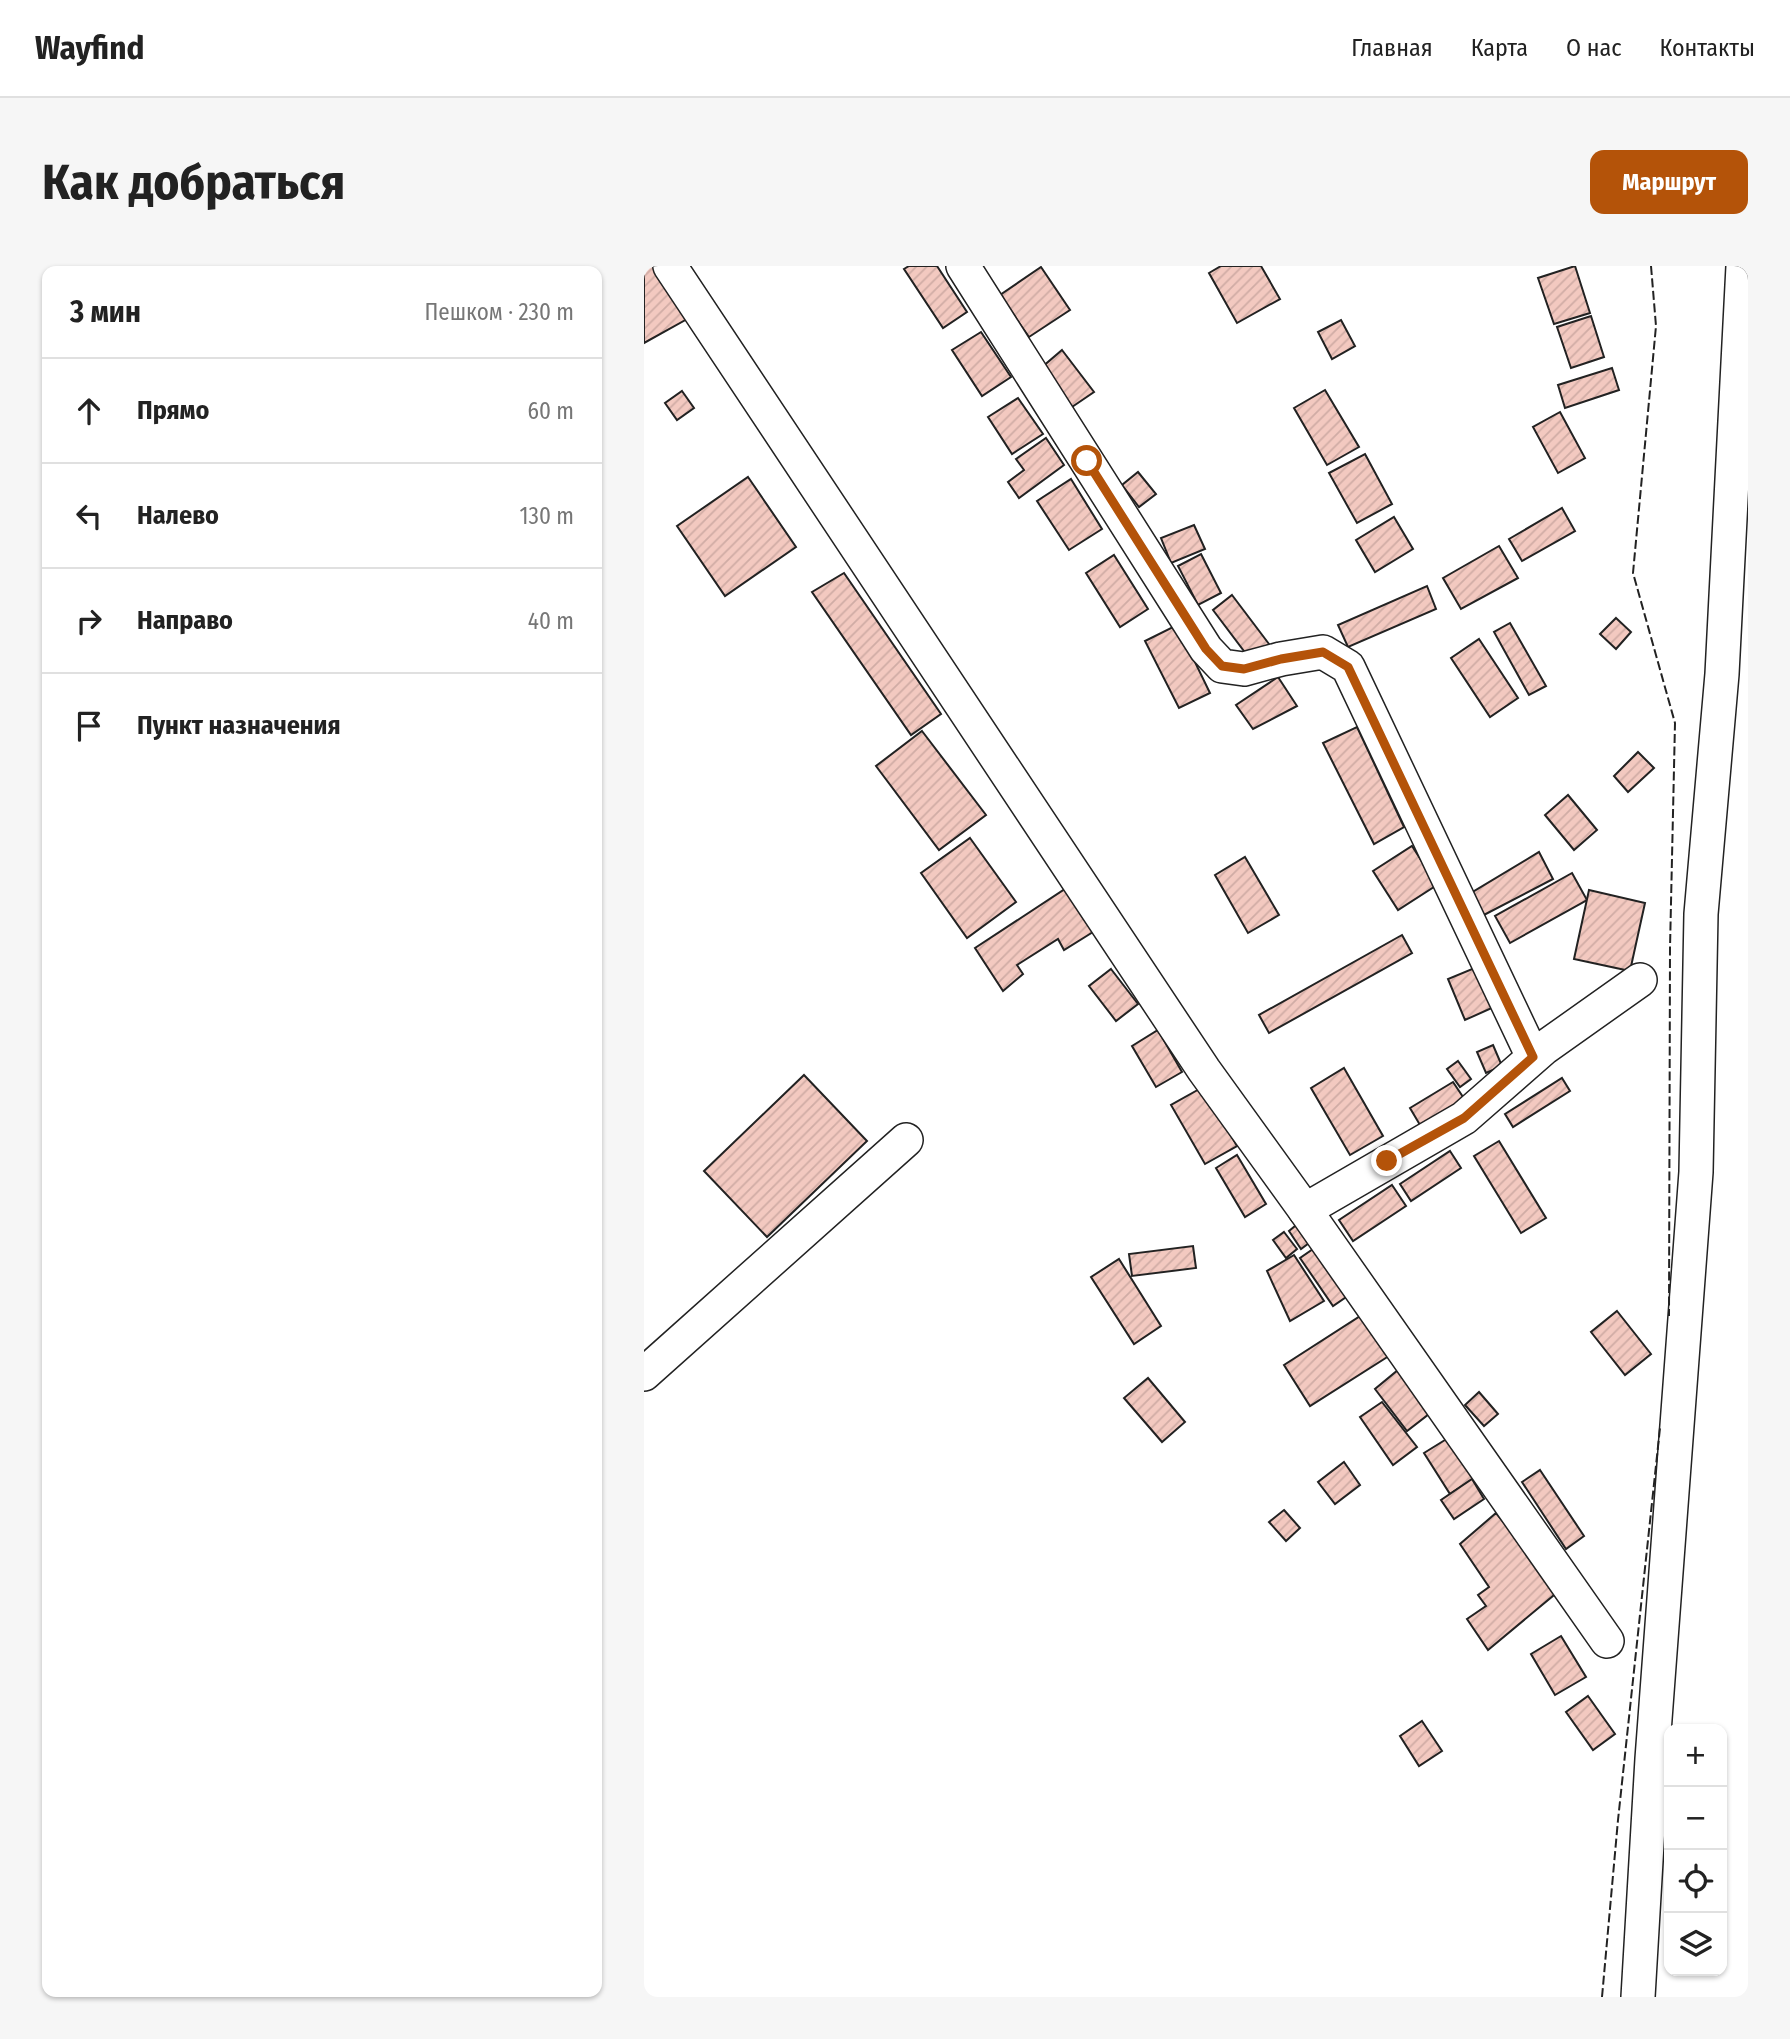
<!DOCTYPE html>
<html lang="ru">
<meta charset="utf-8">
<style>
:root{--surface:#fff;--page:#f6f6f6;--text:#222;--muted:#767676;--line:#e0e0e0;--accent:#b45309}
body{margin:0;font-family:"Fira Sans Condensed",sans-serif;background:var(--page);color:var(--text)}
.controls{position:absolute;right:21px;bottom:21px;display:grid;overflow:hidden;border-radius:14px;box-shadow:0 2px 5px #0004}
.controls button{width:63px;height:63px;display:grid;place-items:center;padding:0;border:0;border-bottom:2px solid var(--line);background:var(--surface);color:var(--text);font:35px sans-serif}
.stop{position:absolute;width:21px;height:21px;margin:-16px;border:5px solid #b45309;border-radius:50%;background:#fff}
.stop.end{background:#b45309;border-color:#fff;box-shadow:0 2px 7px #0008}
.list{margin:0;padding:0;list-style:none}
h2{display:flex;justify-content:space-between;align-items:center;height:91px;margin:0;padding:0 28px;font-size:30px}
h2 small{font-size:23px;font-weight:400;color:var(--muted)}
.list li{display:grid;grid-template-columns:46px 1fr auto;gap:21px;align-items:center;box-sizing:border-box;height:105px;padding:0 28px;border-top:2px solid var(--line)}
.list b{display:block;font-size:26px;white-space:nowrap}
.list em{font-size:23px;font-style:normal;color:var(--muted)}
.icon{flex:none;width:38px;height:38px;fill:none;stroke:currentColor;stroke-width:2;stroke-linecap:round;stroke-linejoin:round}
.map{position:relative;flex:none;width:1104px;height:1731px;overflow:hidden;border-radius:14px}
header{display:flex;align-items:center;gap:42px;box-sizing:border-box;height:98px;padding:0 35px;background:var(--surface);border-bottom:2px solid var(--line)}
header strong{font-size:33px}
nav{display:flex;gap:38px;margin-inline-start:auto;font-size:24px}
.intro{display:flex;align-items:center;justify-content:space-between;box-sizing:border-box;height:168px;padding:0 42px}
h1{margin:0;font-size:49px}
.button{padding:18px 32px;border-radius:14px;background:var(--accent);color:#fff;font-size:24px;font-weight:700}
main{display:flex;gap:42px;padding:0 42px}
aside{flex:1;background:var(--surface);border-radius:14px;box-shadow:0 2px 5px #0004}
.map>svg:first-child{display:block}
.building{fill:url(#building-hatch);stroke:#222;stroke-width:2}
.lines{fill:none;stroke-linecap:round;stroke-linejoin:round}
.minor-casing{stroke:#222;stroke-width:36}
.minor{stroke:#fff;stroke-width:33}
.fence{stroke:#222;stroke-width:2;stroke-dasharray:9 3.5;stroke-linecap:butt}
.route{stroke:#b45309;stroke-width:9}
</style>
<header>
<strong>Wayfind</strong>
<nav><a>Главная</a><a>Карта</a><a>О нас</a><a>Контакты</a></nav>
</header>
<div class="intro"><h1>Как добраться</h1><a class="button">Маршрут</a></div>
<main>
<aside>
<h2>3 мин<small>Пешком · 230 m</small></h2>
<ul class="list">
<li><svg class="icon" aria-label="ahead" viewBox="0 0 24 24"><path d="M12 20V5M6 11l6-6 6 6"/></svg><div><b>Прямо</b></div><em>60 m</em></li>
<li><svg class="icon" aria-label="left" viewBox="0 0 24 24"><path d="M17 20v-9H6M10 6l-5 5 5 5"/></svg><div><b>Налево</b></div><em>130 m</em></li>
<li><svg class="icon" aria-label="right" viewBox="0 0 24 24"><path d="M7 20v-9h11M14 6l5 5-5 5"/></svg><div><b>Направо</b></div><em>40 m</em></li>
<li><svg class="icon" aria-label="arrive" viewBox="0 0 24 24"><path d="M6 21V4h12l-3 4 3 4H6"/></svg><div><b>Пункт назначения</b></div></li>
</ul>
</aside>
<div class="map">
<svg width="1104" height="1731" viewBox="0 0 1104 1731">
<defs>
<pattern id="building-hatch" width="6" height="6" patternUnits="userSpaceOnUse" patternTransform="scale(1.75)"><rect width="6" height="6" fill="#f3c9c0"/><path d="M-1 1l2-2M0 6l6-6M5 7l2-2" fill="none" stroke="#d0aca5"/></pattern>
</defs>
<rect width="100%" height="100%" fill="#fff"/>
<g class="building">
<path d="M0,0H9L45,52L0,77Z"/>
<path d="M265,0H293L323,46L299,62L260,3Z"/>
<path d="M577,0H617L636,33L593,57L565,7Z"/>
<path d="M931,0L946,47L910,58L894,12Z"/>
<path d="M397,1L426,44L385,71L356,29Z"/>
<path d="M947,50L960,91L927,102L913,61Z"/>
<path d="M697,54L711,80L688,93L674,66Z"/>
<path d="M337,66L367,111L338,130L308,84Z"/>
<path d="M418,84L450,126L428,141L397,102Z"/>
<path d="M968,102L975,124L921,142L914,119Z"/>
<path d="M681,124L715,181L683,199L650,142Z"/>
<path d="M38,125L50,142L33,154L21,137Z"/>
<path d="M374,132L399,168L368,188L344,151Z"/>
<path d="M916,146L941,192L914,207L889,161Z"/>
<path d="M402,172L420,199L375,232L364,216L380,204L372,193Z"/>
<path d="M721,188L748,238L713,257L685,207Z"/>
<path d="M494,206L512,228L495,241L478,219Z"/>
<path d="M104,211L152,281L81,330L33,260Z"/>
<path d="M427,213L458,263L425,284L393,235Z"/>
<path d="M918,242L931,265L878,295L865,273Z"/>
<path d="M750,251L769,283L731,306L712,274Z"/>
<path d="M550,259L561,283L527,297L517,272Z"/>
<path d="M855,280L874,312L817,343L799,312Z"/>
<path d="M557,288L577,327L554,339L534,300Z"/>
<path d="M470,289L504,343L476,361L442,307Z"/>
<path d="M200,307L297,448L267,469L168,326Z"/>
<path d="M783,320L792,343L704,381L694,359Z"/>
<path d="M588,329L625,378L606,393L569,344Z"/>
<path d="M972,352L987,366L972,383L956,368Z"/>
<path d="M866,357L902,420L885,429L850,366Z"/>
<path d="M533,359L566,427L535,442L501,375Z"/>
<path d="M835,373L874,432L846,451L807,392Z"/>
<path d="M634,411L653,440L609,463L592,439Z"/>
<path d="M713,461L760,561L730,578L679,477Z"/>
<path d="M278,465L342,549L295,584L232,500Z"/>
<path d="M994,486L1010,502L984,526L970,510Z"/>
<path d="M924,529L953,564L930,584L901,549Z"/>
<path d="M326,572L372,636L323,672L277,607Z"/>
<path d="M768,580L793,619L754,644L729,605Z"/>
<path d="M895,586L909,613L836,651L827,627Z"/>
<path d="M601,591L635,649L604,667L571,609Z"/>
<path d="M928,607L943,634L866,677L851,650Z"/>
<path d="M421,623L449,666L420,684L414,673L373,699L379,708L359,725L331,682Z"/>
<path d="M945,624L1001,637L986,705L930,693Z"/>
<path d="M758,669L768,687L625,767L615,749Z"/>
<path d="M833,701L850,741L821,754L804,713Z"/>
<path d="M467,703L494,738L472,755L445,720Z"/>
<path d="M514,764L538,806L512,821L488,780Z"/>
<path d="M849,779L858,800L842,807L833,786Z"/>
<path d="M814,795L827,813L816,821L803,803Z"/>
<path d="M700,802L739,870L706,889L667,822Z"/>
<path d="M160,809L223,875L123,971L60,905Z"/>
<path d="M918,812L926,825L869,861L861,848Z"/>
<path d="M809,816L821,834L776,859L766,842Z"/>
<path d="M559,821L593,880L561,898L527,839Z"/>
<path d="M855,875L902,952L877,967L830,890Z"/>
<path d="M806,885L817,902L767,935L756,918Z"/>
<path d="M593,889L622,938L601,951L572,902Z"/>
<path d="M748,919L762,940L709,975L695,954Z"/>
<path d="M656,956L669,974L657,983L645,965Z"/>
<path d="M640,966L653,983L642,992L629,974Z"/>
<path d="M675,979L708,1027L689,1040L656,992Z"/>
<path d="M549,980L552,1002L488,1010L485,988Z"/>
<path d="M650,989L680,1035L646,1055L623,1005Z"/>
<path d="M475,993L517,1060L490,1078L447,1011Z"/>
<path d="M973,1045L1007,1088L981,1109L947,1066Z"/>
<path d="M721,1047L748,1088L666,1140L640,1099Z"/>
<path d="M760,1099L794,1141L763,1165L731,1123Z"/>
<path d="M504,1112L541,1156L518,1176L480,1132Z"/>
<path d="M835,1126L854,1148L840,1160L821,1139Z"/>
<path d="M738,1136L773,1181L749,1199L716,1151Z"/>
<path d="M809,1169L835,1209L806,1228L780,1187Z"/>
<path d="M700,1196L716,1219L691,1238L674,1216Z"/>
<path d="M896,1204L940,1270L922,1283L878,1216Z"/>
<path d="M828,1213L840,1233L810,1253L797,1234Z"/>
<path d="M640,1244L656,1262L642,1275L625,1256Z"/>
<path d="M852,1247L916,1324L844,1384L823,1353L842,1340L834,1329L845,1321L816,1278Z"/>
<path d="M917,1370L942,1411L911,1429L887,1388Z"/>
<path d="M944,1430L971,1468L949,1484L922,1446Z"/>
<path d="M778,1455L798,1485L775,1500L756,1470Z"/>
</g>
<g class="lines">
<defs>
<g id="minor">
<path d="M26,0L560,804L661,944L963,1375"/>
<path d="M319,0L562,383L578,400L600,403L637,393L679,386L704,401L889,791"/>
<path d="M661,944L820,852L900,782L996,714"/>
<path d="M0,1108L262,874"/>
<path d="M994,1731L1008,1493L1052,906L1057,648L1078,408L1099,0"/>
</g>
</defs>
<use href="#minor" class="minor-casing"/>
<use href="#minor" class="minor"/>
<g class="fence">
<path d="M1007,0L1012,60L989,307L1031,457L1026,682L1025,1050"/>
<path d="M958,1731L974,1554L1016,1162"/>
</g>
</g>
<g class="lines">
<path class="route" d="M443,195L562,383L578,400L600,403L637,393L679,386L704,401L889,791L820,852L743,895"/>
</g>
</svg>
<div class="controls">
<button>+</button>
<button>−</button>
<button><svg class="icon" aria-label="locate" viewBox="0 0 24 24"><circle cx="12" cy="12" r="6"/><path d="M12 2v4M12 18v4M2 12h4M18 12h4"/></svg></button>
<button><svg class="icon" aria-label="layers" viewBox="0 0 24 24"><path d="M12 4l9 5-9 5-9-5zM3 14l9 5 9-5"/></svg></button>
</div>
<div class="stop" style="left:443px;top:195px"></div>
<div class="stop end" style="left:743px;top:895px"></div>
</div>
</main>
